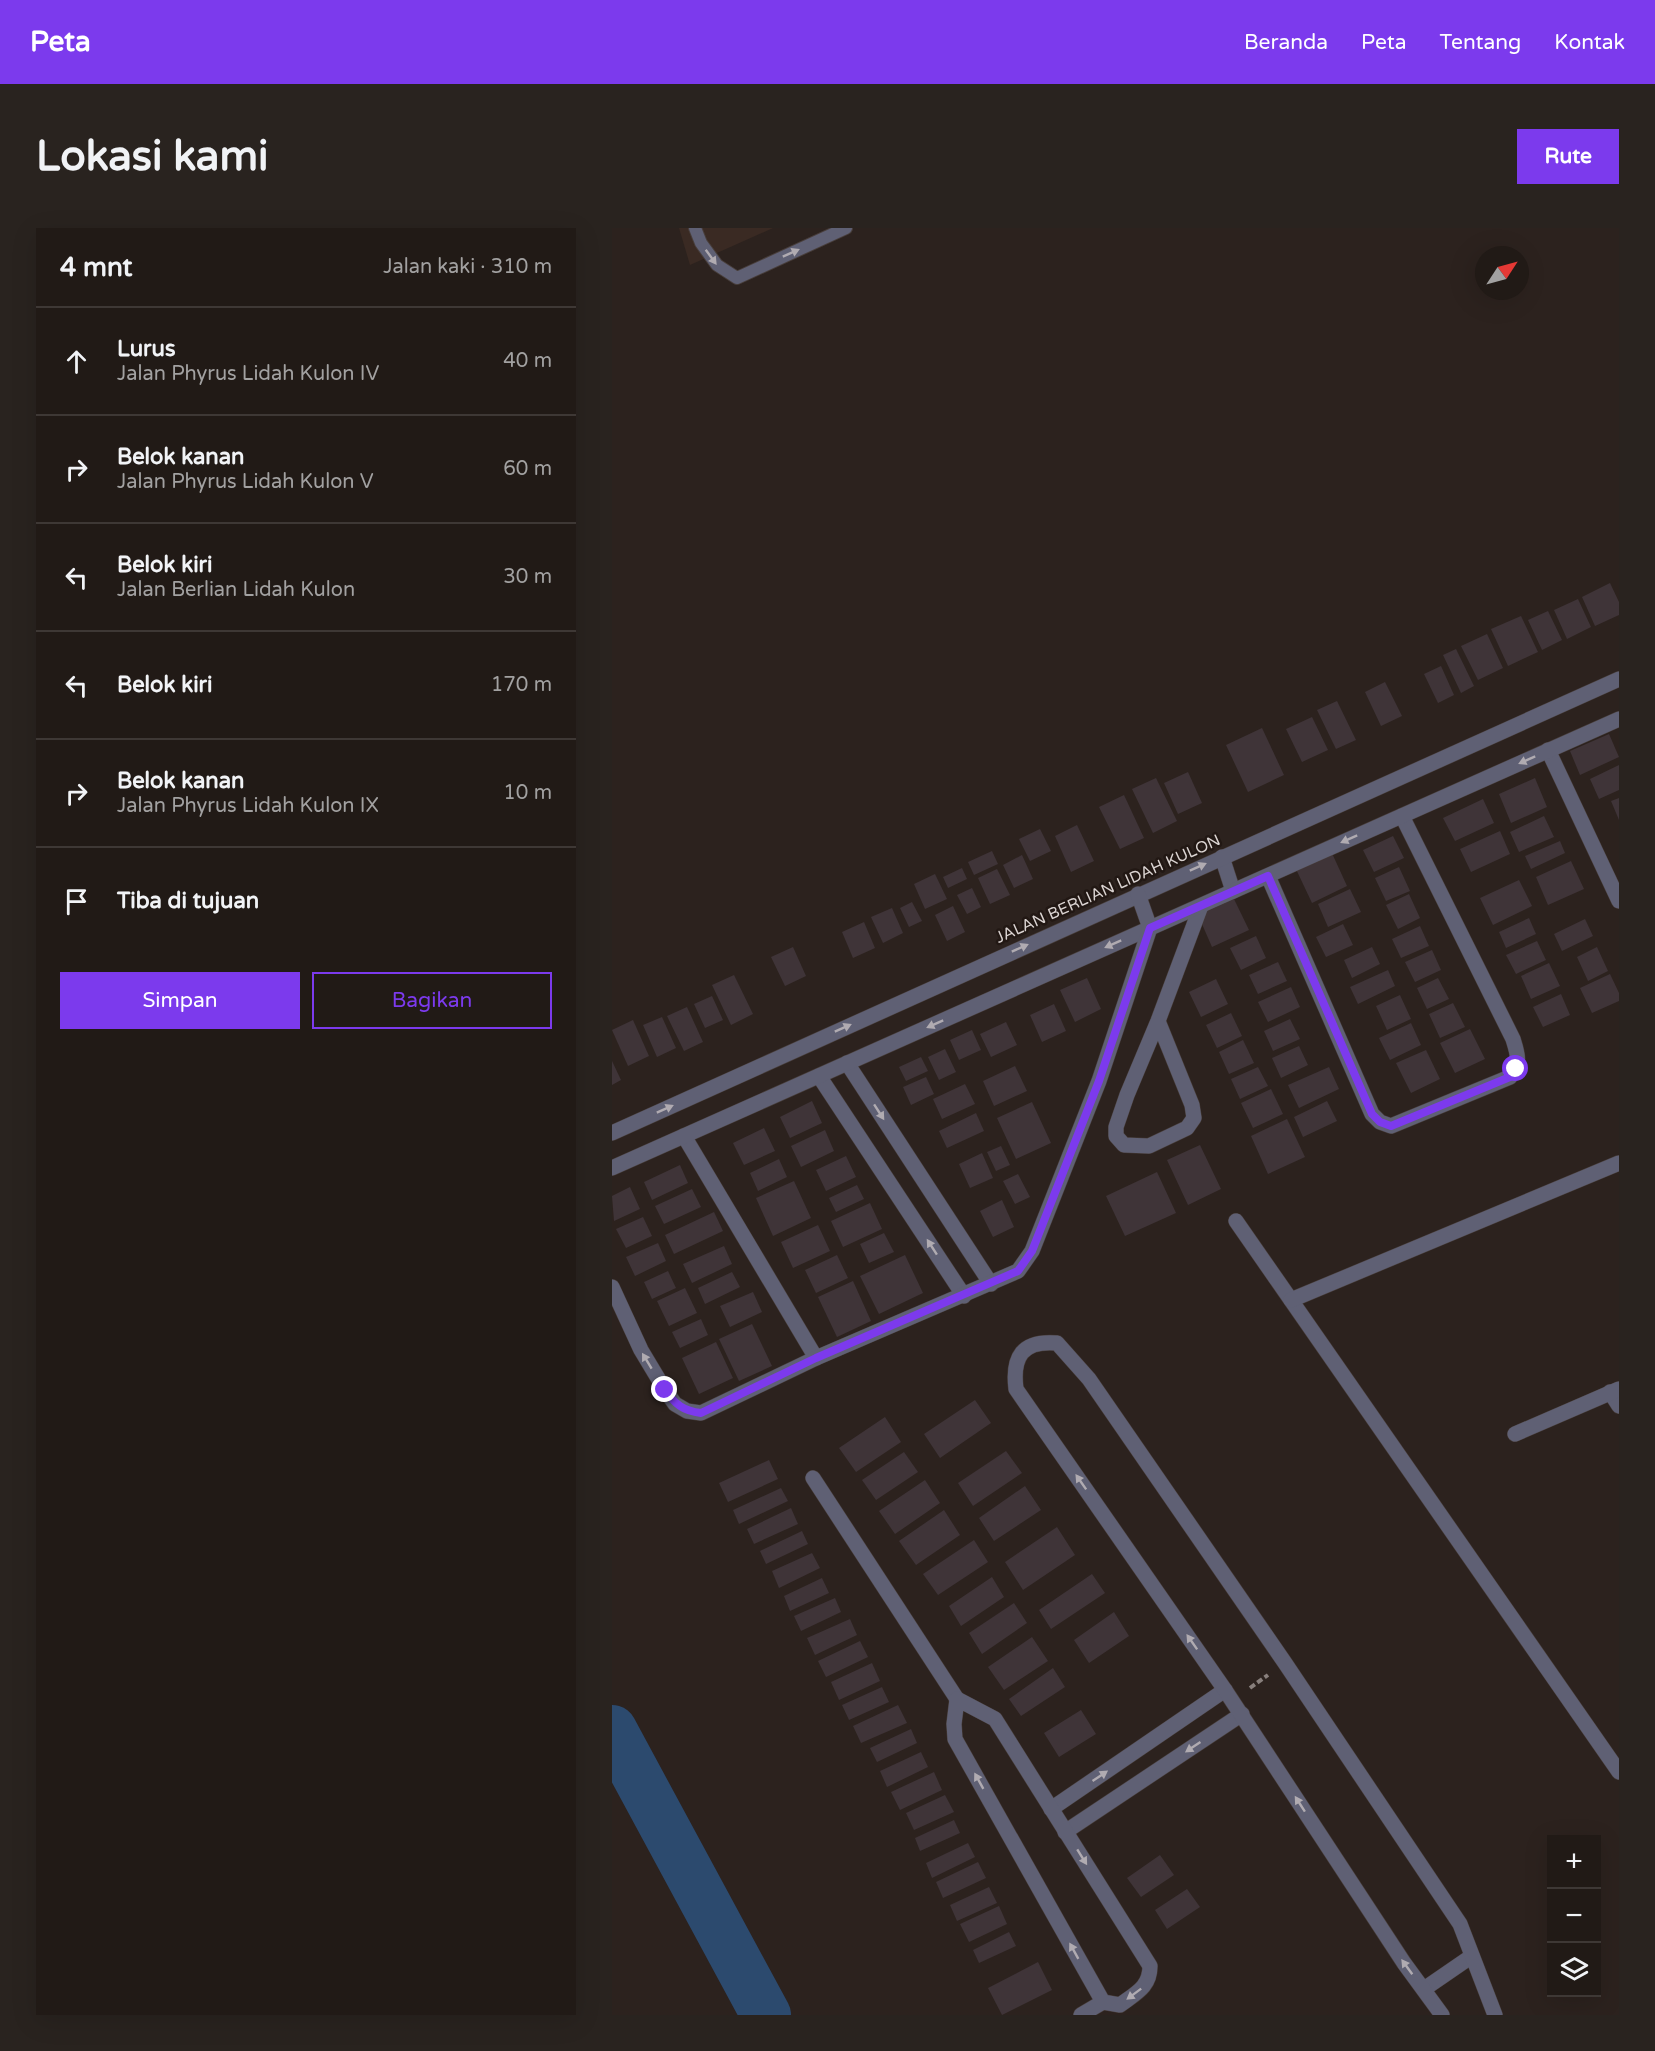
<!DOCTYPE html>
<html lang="id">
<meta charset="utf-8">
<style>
:root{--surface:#211a16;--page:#29231f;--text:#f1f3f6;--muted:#a2a1a1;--line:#3e3835;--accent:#7c3aed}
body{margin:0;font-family:"Varela Round",sans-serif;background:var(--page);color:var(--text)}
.controls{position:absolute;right:18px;bottom:18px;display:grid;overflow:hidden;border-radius:0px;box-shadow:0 6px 24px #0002}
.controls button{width:54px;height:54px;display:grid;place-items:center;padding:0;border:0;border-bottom:2px solid var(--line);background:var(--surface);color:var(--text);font:30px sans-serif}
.compass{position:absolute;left:863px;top:18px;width:54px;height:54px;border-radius:50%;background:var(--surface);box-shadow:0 6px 24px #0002;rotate:54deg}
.stop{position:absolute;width:18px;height:18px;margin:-14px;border:4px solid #7c3aed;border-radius:50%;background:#fff}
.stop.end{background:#7c3aed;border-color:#fff;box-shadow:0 2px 6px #0008}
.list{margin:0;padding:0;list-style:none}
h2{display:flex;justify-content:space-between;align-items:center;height:78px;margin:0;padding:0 24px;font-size:26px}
h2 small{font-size:20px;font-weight:400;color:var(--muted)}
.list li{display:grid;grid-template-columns:39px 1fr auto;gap:18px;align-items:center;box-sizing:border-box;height:108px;padding:0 24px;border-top:2px solid var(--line)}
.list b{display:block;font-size:22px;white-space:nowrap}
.list p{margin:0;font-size:20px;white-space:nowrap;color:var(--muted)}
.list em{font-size:20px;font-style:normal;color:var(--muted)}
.actions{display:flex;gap:12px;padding:18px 24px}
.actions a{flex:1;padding:14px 0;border:2px solid var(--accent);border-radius:0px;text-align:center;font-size:21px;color:var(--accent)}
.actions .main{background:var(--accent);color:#fff}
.icon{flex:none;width:33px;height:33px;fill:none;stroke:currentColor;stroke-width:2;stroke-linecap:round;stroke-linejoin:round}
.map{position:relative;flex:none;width:1007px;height:1787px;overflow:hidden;border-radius:0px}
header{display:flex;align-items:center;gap:36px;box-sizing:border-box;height:84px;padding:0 30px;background:var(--accent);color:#fff}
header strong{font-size:28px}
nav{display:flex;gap:33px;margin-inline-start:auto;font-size:21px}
.intro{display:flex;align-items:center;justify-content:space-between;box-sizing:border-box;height:144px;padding:0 36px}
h1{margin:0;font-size:42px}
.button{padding:15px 27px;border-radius:0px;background:var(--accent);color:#fff;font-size:21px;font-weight:700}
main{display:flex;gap:36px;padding:0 36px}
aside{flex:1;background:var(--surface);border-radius:0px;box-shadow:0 6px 24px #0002}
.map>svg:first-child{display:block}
.built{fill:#3a2a23}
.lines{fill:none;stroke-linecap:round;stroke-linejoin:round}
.river{stroke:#2c4a6e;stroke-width:50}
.building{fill:#3f3438}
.lane-casing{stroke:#483e3b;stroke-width:14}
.street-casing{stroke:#483e3b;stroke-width:16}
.path{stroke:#887f7c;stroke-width:4;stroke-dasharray:6 3;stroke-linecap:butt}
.lane{stroke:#5f6074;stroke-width:12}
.street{stroke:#5f6074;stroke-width:15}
.oneway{fill:#b0abb1}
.route{stroke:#7c3aed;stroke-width:8}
.labels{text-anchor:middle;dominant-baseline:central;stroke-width:5;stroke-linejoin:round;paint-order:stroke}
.street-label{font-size:16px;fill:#dbd4d2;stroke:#221814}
</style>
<header>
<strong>Peta</strong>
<nav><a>Beranda</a><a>Peta</a><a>Tentang</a><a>Kontak</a></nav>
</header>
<div class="intro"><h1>Lokasi kami</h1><a class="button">Rute</a></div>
<main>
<aside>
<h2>4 mnt<small>Jalan kaki · 310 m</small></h2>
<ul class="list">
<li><svg class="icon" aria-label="ahead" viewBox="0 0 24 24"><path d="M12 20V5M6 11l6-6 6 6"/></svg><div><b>Lurus</b><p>Jalan Phyrus Lidah Kulon IV</p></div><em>40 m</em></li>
<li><svg class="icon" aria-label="right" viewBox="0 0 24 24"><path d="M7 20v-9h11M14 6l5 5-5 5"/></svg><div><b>Belok kanan</b><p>Jalan Phyrus Lidah Kulon V</p></div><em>60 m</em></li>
<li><svg class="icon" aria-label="left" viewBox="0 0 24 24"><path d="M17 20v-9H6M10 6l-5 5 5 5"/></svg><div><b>Belok kiri</b><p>Jalan Berlian Lidah Kulon</p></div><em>30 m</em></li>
<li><svg class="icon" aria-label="left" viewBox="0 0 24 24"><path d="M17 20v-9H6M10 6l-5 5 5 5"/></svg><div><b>Belok kiri</b></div><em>170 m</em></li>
<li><svg class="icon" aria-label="right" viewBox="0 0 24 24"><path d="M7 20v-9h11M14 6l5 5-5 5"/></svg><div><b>Belok kanan</b><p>Jalan Phyrus Lidah Kulon IX</p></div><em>10 m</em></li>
<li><svg class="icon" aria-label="arrive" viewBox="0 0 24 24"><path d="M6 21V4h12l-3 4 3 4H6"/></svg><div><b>Tiba di tujuan</b></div></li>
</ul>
<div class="actions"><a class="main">Simpan</a><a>Bagikan</a></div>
</aside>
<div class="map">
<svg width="1007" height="1787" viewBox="0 0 1007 1787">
<rect width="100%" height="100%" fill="#2c221e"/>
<path class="built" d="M67,0H161L78,37Z"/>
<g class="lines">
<path class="river" d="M0,1502L154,1787"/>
</g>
<g class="building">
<path d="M998,355L1007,374V387L983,398L970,369Z"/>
<path d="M966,371L979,399L955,411L942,382Z"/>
<path d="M936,383L950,412L930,422L916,392Z"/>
<path d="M909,388L926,424L896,438L879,401Z"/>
<path d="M875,406L891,440L866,452L849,418Z"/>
<path d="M844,421L862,458L849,465L831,427Z"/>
<path d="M829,438L842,467L826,475L812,446Z"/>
<path d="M773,454L790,488L769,498L753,464Z"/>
<path d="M725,473L744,512L724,521L705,482Z"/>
<path d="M700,489L716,522L690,534L674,501Z"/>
<path d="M650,500L672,547L636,564L614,517Z"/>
<path d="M997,506L1007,529L968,547L958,523Z"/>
<path d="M1007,537V562L987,571L978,551Z"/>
<path d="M576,544L590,575L566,586L552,555Z"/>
<path d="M544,550L565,593L541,605L520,561Z"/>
<path d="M923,550L935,579L899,595L887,566Z"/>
<path d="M512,567L532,610L508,621L487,579Z"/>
<path d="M1007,570V592L999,573Z"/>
<path d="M871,571L882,595L843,613L831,590Z"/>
<path d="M932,588L942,609L907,624L898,604Z"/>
<path d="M465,597L482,633L459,644L443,608Z"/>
<path d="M428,601L439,623L418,633L407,611Z"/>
<path d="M888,603L898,626L859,644L848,621Z"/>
<path d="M781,608L792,630L762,644L751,622Z"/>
<path d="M948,613L953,625L919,641L913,628Z"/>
<path d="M380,623L386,636L362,647L356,634Z"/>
<path d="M719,623L735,658L700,675L683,639Z"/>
<path d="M410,627L421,651L402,660L391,637Z"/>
<path d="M959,633L972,661L936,677L924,649Z"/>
<path d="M787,639L798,663L774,673L763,650Z"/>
<path d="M350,640L355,651L336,660L331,649Z"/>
<path d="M385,641L398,667L378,676L366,650Z"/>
<path d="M323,646L335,671L313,681L302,656Z"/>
<path d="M907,652L920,678L881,697L868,670Z"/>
<path d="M360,660L369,679L355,686L345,667Z"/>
<path d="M738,661L749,684L716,699L706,676Z"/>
<path d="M797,666L808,690L786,701L774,677Z"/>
<path d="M622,671L637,702L600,719L586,687Z"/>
<path d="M300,674L310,693L297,699L288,680Z"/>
<path d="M341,678L353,704L335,713L323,687Z"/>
<path d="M280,680L291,705L271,715L259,689Z"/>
<path d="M917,690L924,706L894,720L887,704Z"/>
<path d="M973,691L981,708L950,723L942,706Z"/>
<path d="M252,694L263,720L241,730L230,704Z"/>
<path d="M731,696L741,717L714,729L704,709Z"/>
<path d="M808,698L817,718L789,730L780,711Z"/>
<path d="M644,708L654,730L629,742L618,720Z"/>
<path d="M925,713L934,732L904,746L894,727Z"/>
<path d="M181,719L194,748L173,758L159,729Z"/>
<path d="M760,719L768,736L740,750L732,732Z"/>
<path d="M985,719L996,743L976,753L965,729Z"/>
<path d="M820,722L829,742L803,754L793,734Z"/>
<path d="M666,734L675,753L646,766L637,747Z"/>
<path d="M937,735L948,758L919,771L909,748Z"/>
<path d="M776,742L783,758L746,776L738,759Z"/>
<path d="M998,746L1007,765V773L980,785L968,760Z"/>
<path d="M122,747L141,786L119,797L100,757Z"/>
<path d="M475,750L489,781L463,794L448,762Z"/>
<path d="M826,750L837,771L815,781L805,760Z"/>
<path d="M604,751L616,776L589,789L577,764Z"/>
<path d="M679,759L688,779L656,794L646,774Z"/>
<path d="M949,766L958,787L931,799L921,779Z"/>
<path d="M788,767L799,791L775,802L764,778Z"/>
<path d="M100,768L111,792L93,800L82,776Z"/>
<path d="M841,775L853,799L828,810L817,786Z"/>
<path d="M442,776L454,803L430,814L418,787Z"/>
<path d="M75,779L91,814L72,823L55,788Z"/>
<path d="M619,785L630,808L605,820L594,797Z"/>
<path d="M50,789L64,820L45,829L31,797Z"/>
<path d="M678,791L688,811L661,823L652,803Z"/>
<path d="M21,792L37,828L16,838L0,802Z"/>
<path d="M394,794L405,817L379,829L368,806Z"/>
<path d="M799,795L809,817L778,832L767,810Z"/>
<path d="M858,801L873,831L843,845L828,815Z"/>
<path d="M360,802L369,822L347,832L338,812Z"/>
<path d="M631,812L642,835L617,846L607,824Z"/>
<path d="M687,818L696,837L669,850L660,830Z"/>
<path d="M333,821L344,844L327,852L316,829Z"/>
<path d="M814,822L828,851L799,865L784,835Z"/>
<path d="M309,829L316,843L294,853L287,839Z"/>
<path d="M0,833L9,852L0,857Z"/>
<path d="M403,838L415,863L382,878L371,853Z"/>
<path d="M646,839L656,858L628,871L619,851Z"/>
<path d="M717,839L727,861L687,880L676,857Z"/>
<path d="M314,849L322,866L299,877L291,859Z"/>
<path d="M353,856L363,876L330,891L321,871Z"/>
<path d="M659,861L671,886L641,900L629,875Z"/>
<path d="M200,873L210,895L178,910L168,889Z"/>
<path d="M715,873L725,893L691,909L682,889Z"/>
<path d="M420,874L439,915L404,931L385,890Z"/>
<path d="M364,885L372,903L335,920L327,903Z"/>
<path d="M675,891L693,929L656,946L639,908Z"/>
<path d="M152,900L163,923L132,937L121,915Z"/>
<path d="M213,902L222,923L189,939L179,918Z"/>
<path d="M588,917L609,961L576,977L555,932Z"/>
<path d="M389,918L398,937L384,943L375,924Z"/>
<path d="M370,925L381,950L358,960L347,936Z"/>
<path d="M234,928L244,949L214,963L204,942Z"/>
<path d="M167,931L175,949L146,963L138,945Z"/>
<path d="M68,937L76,955L40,972L32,954Z"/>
<path d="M545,944L564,985L513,1008L494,968Z"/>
<path d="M406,946L418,969L403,976L391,953Z"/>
<path d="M182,953L199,990L161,1008L144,970Z"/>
<path d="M245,957L252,971L224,984L217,970Z"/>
<path d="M18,959L28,981L2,993L0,968Z"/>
<path d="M80,961L89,979L52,996L43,978Z"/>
<path d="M390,972L402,999L381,1009L368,983Z"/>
<path d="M258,975L270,1001L231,1019L219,993Z"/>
<path d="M102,984L111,1003L62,1026L53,1007Z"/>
<path d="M31,989L40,1008L14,1020L4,1001Z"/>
<path d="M206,997L218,1023L181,1040L169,1014Z"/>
<path d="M272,1005L282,1024L257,1035L248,1016Z"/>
<path d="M46,1015L54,1033L23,1048L14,1029Z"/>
<path d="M112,1018L120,1036L80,1055L71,1036Z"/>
<path d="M225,1027L236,1050L204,1065L193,1042Z"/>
<path d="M293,1027L311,1065L267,1086L248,1048Z"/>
<path d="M56,1043L64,1060L40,1071L32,1054Z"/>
<path d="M120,1044L128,1059L93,1076L86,1060Z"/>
<path d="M241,1053L259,1093L225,1109L206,1069Z"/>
<path d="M73,1060L85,1085L57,1098L45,1073Z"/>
<path d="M141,1064L150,1084L118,1099L108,1078Z"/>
<path d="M89,1091L96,1107L68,1120L60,1104Z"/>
<path d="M140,1096L160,1138L127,1153L107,1111Z"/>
<path d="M104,1114L121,1150L87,1166L70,1130Z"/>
<path d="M363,1172L379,1195L328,1230L312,1206Z"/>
<path d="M273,1189L289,1214L244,1244L227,1220Z"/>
<path d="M394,1223L410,1245L361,1278L346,1255Z"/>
<path d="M292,1224L306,1244L264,1272L250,1252Z"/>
<path d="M157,1232L166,1251L116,1274L107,1255Z"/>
<path d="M313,1252L328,1275L283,1306L267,1283Z"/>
<path d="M413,1258L429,1282L382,1313L367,1290Z"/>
<path d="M169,1260L176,1273L127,1296L121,1282Z"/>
<path d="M179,1280L186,1296L142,1316L135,1301Z"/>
<path d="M332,1282L348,1307L304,1337L287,1313Z"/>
<path d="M445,1299L463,1327L411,1362L393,1334Z"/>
<path d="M190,1303L196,1316L154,1336L148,1323Z"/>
<path d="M362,1312L376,1334L326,1367L311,1346Z"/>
<path d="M200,1325L208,1340L167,1360L160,1343Z"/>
<path d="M480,1346L493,1365L439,1401L427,1382Z"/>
<path d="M380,1349L392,1369L349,1398L337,1378Z"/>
<path d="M210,1350L217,1365L178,1383L172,1368Z"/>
<path d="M223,1370L229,1384L189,1403L182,1388Z"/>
<path d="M402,1375L415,1395L370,1426L357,1405Z"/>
<path d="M502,1384L517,1408L477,1435L462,1412Z"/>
<path d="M238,1391L245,1407L203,1427L195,1410Z"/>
<path d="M420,1409L436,1433L392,1462L376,1439Z"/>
<path d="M248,1413L256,1429L214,1449L206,1433Z"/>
<path d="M260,1435L268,1453L227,1472L219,1454Z"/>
<path d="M441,1440L453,1459L409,1488L397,1471Z"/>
<path d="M270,1459L277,1474L237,1492L230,1477Z"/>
<path d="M286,1477L295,1495L249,1515L241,1498Z"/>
<path d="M469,1482L484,1506L447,1529L432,1505Z"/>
<path d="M299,1501L305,1515L265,1534L258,1520Z"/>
<path d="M309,1524L316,1539L275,1559L268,1543Z"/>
<path d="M322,1544L330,1562L288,1582L279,1564Z"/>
<path d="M333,1567L342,1584L302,1602L294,1585Z"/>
<path d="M342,1592L348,1605L308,1623L303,1610Z"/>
<path d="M356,1615L363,1629L320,1650L314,1635Z"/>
<path d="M548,1627L562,1647L529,1669L515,1650Z"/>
<path d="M366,1634L374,1650L331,1670L324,1654Z"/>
<path d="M377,1659L385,1675L345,1693L338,1677Z"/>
<path d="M575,1661L588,1679L555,1701L543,1682Z"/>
<path d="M387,1678L395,1696L357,1714L348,1696Z"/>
<path d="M397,1704L404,1718L367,1735L361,1722Z"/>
<path d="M426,1734L440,1762L390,1787L376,1760Z"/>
</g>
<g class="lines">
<defs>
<path id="lane" d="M83,0L89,15L105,37L125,50L234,0"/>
<g id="street">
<path d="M936,522L1007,673"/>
<path d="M610,629L621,663"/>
<path d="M656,648L760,886L768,894L779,898L898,849C909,835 906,827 901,811L790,588"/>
<path d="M546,793L580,877L582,890L575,900L537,918L512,917L504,908V899L515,867L546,793L589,678"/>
<path d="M235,835L379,1056"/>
<path d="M207,848L352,1068"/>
<path d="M0,905L1007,451"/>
<path d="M72,908L204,1130"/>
<path d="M0,940L1007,491"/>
<path d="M624,993L1007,1544"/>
<path d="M0,1059L29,1122L53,1162L63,1176L75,1183L89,1185L204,1130L406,1043L420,1023L487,853L538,700L526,666"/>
<path d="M679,1072L1007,935"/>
<path d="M998,1164L1007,1178"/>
<path d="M903,1206L1007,1161"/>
<path d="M201,1250L345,1471"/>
<path d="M439,1581L613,1462"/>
<path d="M453,1604L630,1486"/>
<path d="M812,1761L860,1728"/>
<path d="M469,1787L491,1774L508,1777C524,1765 538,1759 538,1738L383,1491L345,1471L342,1496L343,1511L491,1774"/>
<path d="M830,1787L792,1735L613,1462L404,1161C400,1129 410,1112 445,1115L477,1151L673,1435L848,1696L883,1787"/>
</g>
</defs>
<use href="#lane" class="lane-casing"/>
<use href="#street" class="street-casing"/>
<path class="path" d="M638,1460L656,1447"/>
<use href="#lane" class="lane"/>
<use href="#street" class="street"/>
</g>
<defs><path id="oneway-solid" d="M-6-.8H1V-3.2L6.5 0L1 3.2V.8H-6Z" transform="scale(1.5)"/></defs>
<g class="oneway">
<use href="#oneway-solid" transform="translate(179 25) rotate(-24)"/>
<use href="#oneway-solid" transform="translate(99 29) rotate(54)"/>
<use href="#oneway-solid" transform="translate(915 532) rotate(156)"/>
<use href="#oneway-solid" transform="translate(737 611) rotate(156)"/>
<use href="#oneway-solid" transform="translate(586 639) rotate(-24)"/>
<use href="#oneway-solid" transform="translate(501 716) rotate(156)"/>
<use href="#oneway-solid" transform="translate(408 720) rotate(-24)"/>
<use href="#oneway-solid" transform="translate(323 796) rotate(156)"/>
<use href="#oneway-solid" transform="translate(231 800) rotate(-24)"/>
<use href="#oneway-solid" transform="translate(53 881) rotate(-24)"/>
<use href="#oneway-solid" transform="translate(267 884) rotate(57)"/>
<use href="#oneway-solid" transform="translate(320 1019) rotate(-123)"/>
<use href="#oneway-solid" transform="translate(35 1133) rotate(-121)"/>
<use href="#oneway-solid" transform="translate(469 1254) rotate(-125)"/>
<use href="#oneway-solid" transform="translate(580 1414) rotate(-125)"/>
<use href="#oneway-solid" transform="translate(581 1519) rotate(146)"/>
<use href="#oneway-solid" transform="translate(488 1548) rotate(-34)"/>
<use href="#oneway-solid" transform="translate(367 1553) rotate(-119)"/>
<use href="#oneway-solid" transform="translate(688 1576) rotate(-123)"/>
<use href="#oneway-solid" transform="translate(470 1629) rotate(58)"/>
<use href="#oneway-solid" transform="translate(462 1723) rotate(-119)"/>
<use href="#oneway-solid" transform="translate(795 1739) rotate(-126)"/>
<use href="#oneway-solid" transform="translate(522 1766) rotate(143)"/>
</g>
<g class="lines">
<path class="route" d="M53,1162C63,1176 71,1183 89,1185L204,1130L406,1043L420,1023L487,853L538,700L656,648L760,886L768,894L779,898L898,849L904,841"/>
</g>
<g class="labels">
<g class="street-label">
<text transform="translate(496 661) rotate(-24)">JALAN BERLIAN LIDAH KULON</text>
</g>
</g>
</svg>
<div class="controls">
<button>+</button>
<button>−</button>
<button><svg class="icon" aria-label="layers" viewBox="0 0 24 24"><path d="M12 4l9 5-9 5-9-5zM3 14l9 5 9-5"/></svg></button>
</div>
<svg class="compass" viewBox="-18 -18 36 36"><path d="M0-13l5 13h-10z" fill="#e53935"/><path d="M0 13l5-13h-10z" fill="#a2a1a1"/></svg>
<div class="stop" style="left:904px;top:841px"></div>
<div class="stop end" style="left:53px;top:1162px"></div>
</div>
</main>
